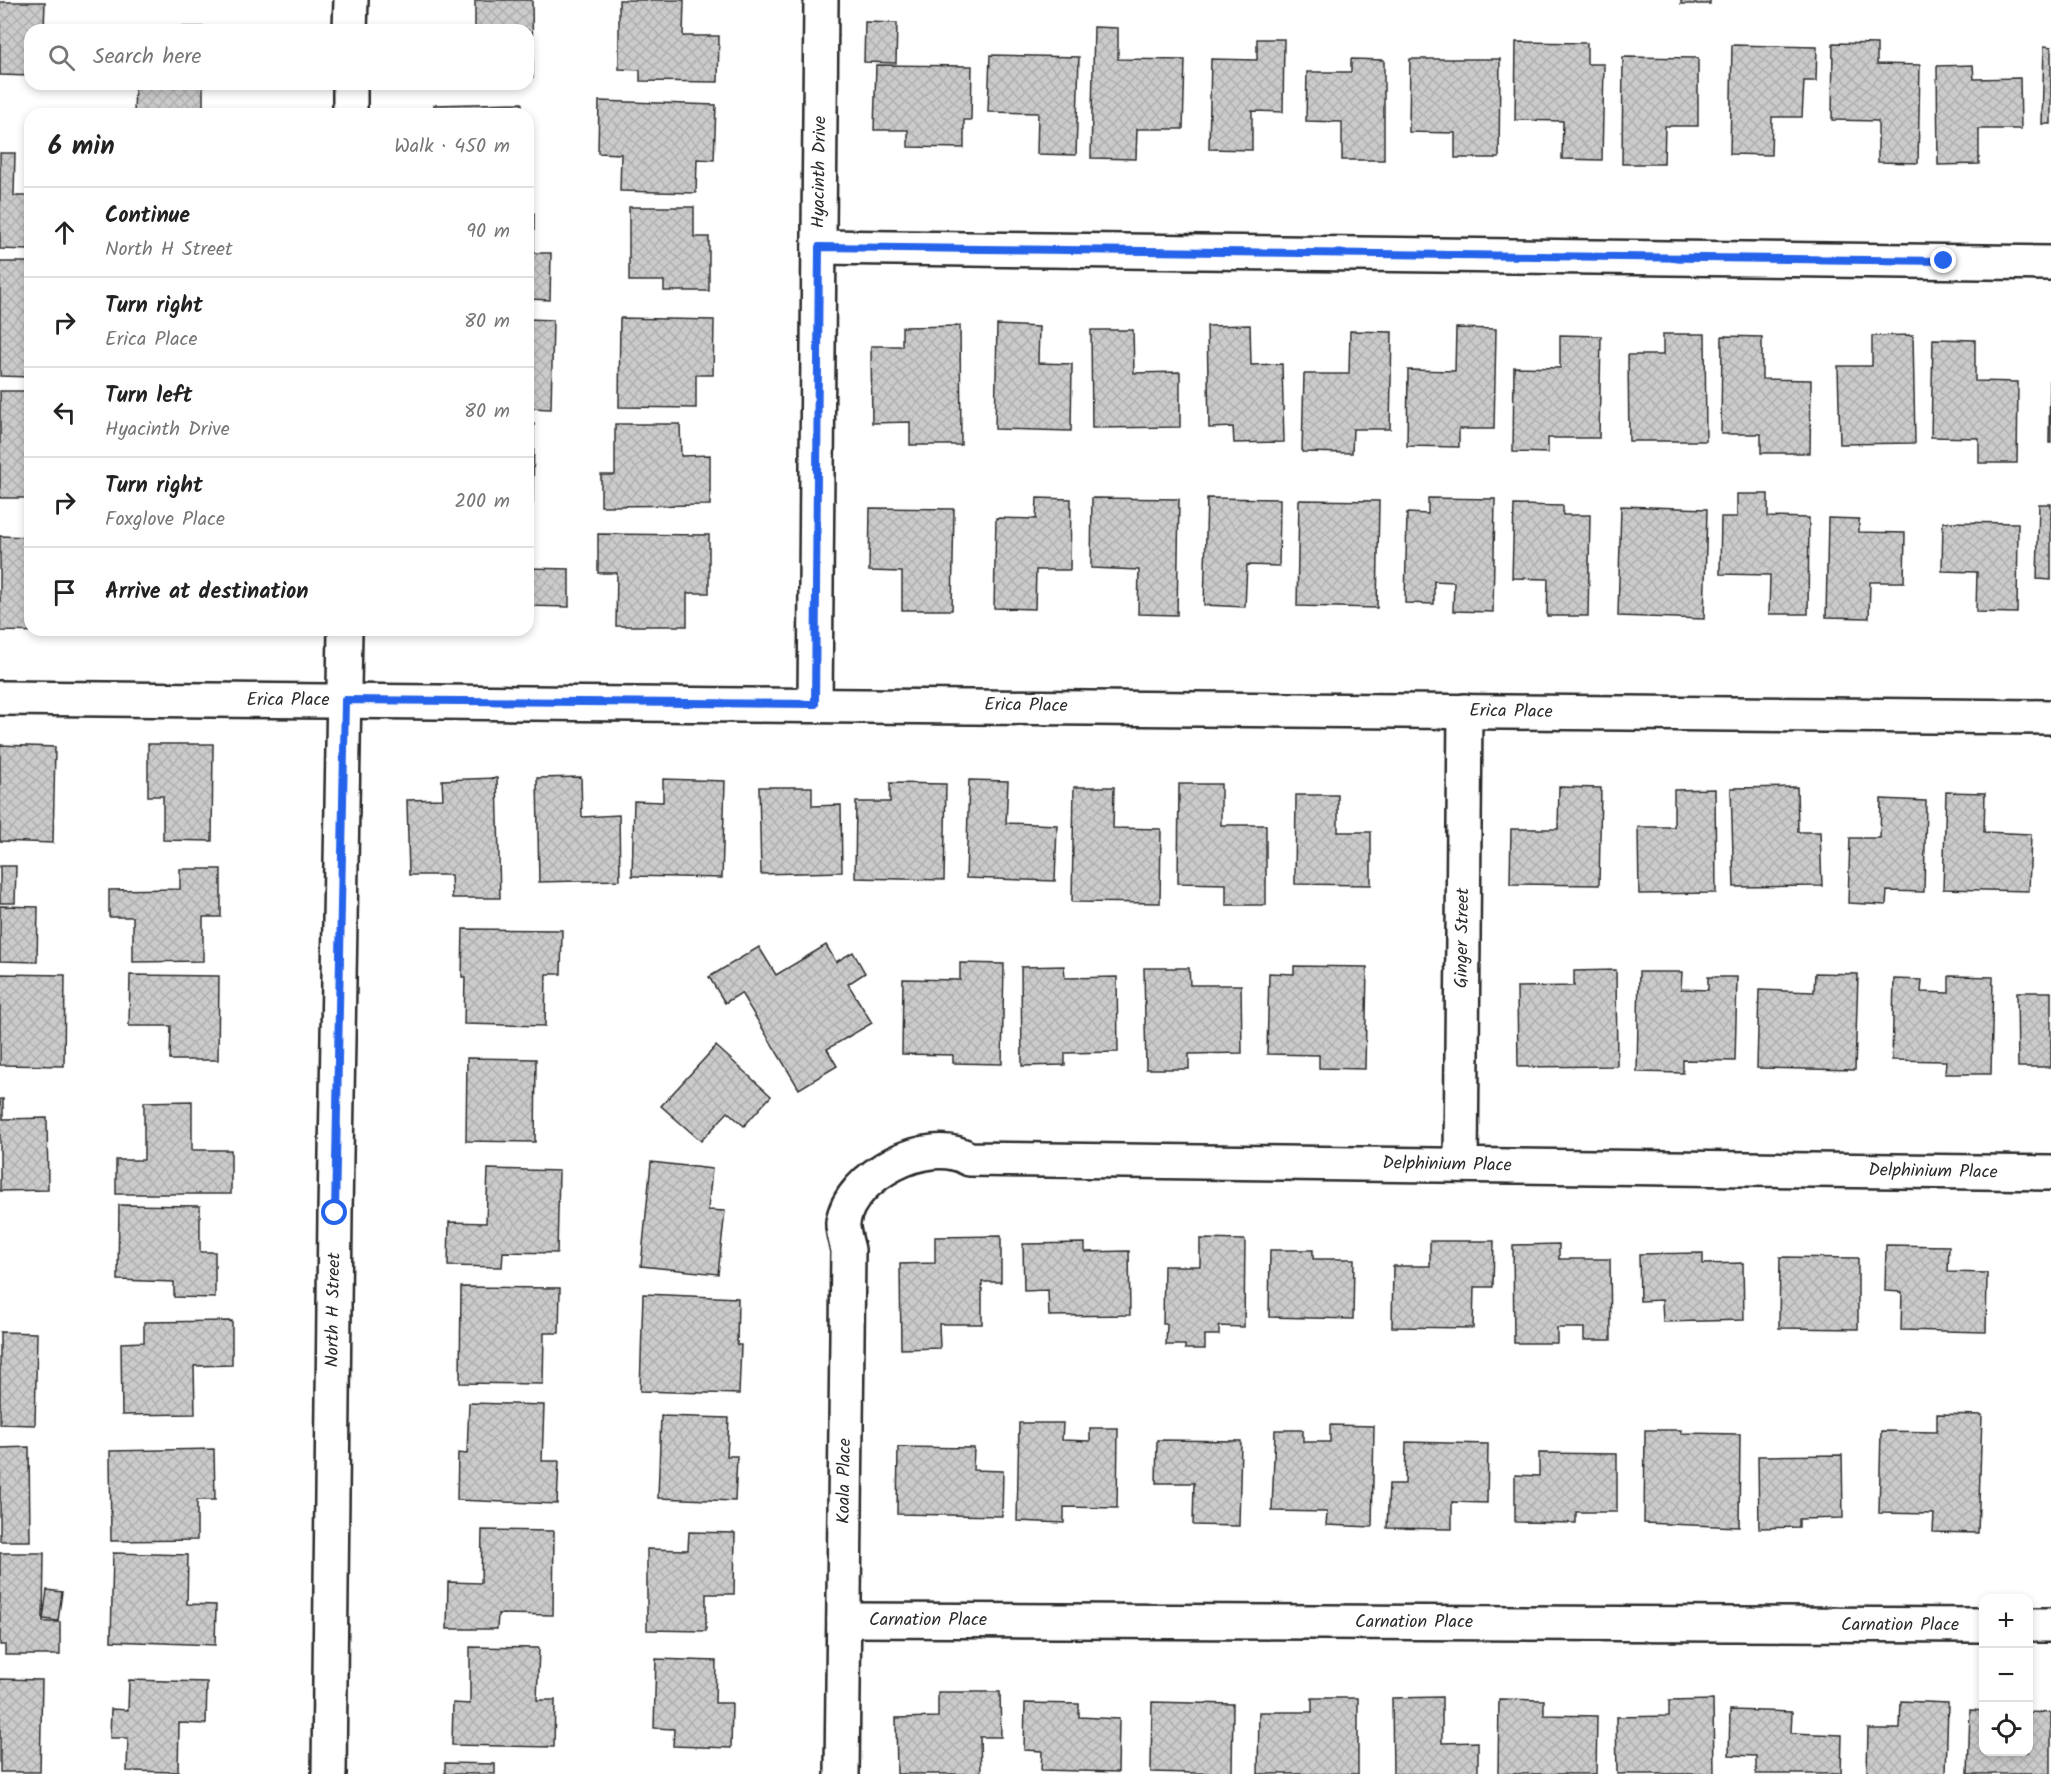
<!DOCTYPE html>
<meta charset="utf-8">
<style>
:root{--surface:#fff;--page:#f2f2f2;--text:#222;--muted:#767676;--line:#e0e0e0}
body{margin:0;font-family:Kalam,sans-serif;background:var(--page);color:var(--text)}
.controls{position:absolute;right:18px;bottom:18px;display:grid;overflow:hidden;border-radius:12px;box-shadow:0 3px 9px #0003}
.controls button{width:54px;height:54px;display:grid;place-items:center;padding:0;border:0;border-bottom:2px solid var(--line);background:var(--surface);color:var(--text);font:30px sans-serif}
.stop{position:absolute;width:18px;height:18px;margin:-14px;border:4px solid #2563eb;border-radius:50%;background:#fff}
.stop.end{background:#2563eb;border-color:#fff;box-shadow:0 2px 6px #0008}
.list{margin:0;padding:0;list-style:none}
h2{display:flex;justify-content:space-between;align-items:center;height:78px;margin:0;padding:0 24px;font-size:26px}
h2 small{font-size:20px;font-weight:400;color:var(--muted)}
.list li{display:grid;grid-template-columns:39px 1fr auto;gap:18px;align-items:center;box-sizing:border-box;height:90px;padding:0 24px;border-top:2px solid var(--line)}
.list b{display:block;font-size:22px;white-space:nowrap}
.list p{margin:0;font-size:20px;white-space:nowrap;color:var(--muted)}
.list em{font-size:20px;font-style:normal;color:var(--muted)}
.icon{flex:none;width:33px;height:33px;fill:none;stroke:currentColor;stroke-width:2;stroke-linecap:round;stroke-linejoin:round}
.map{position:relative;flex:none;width:2051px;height:1774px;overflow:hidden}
.search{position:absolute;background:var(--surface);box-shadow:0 3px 9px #0003;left:24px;top:24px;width:510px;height:66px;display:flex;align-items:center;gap:15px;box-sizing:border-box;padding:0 21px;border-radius:18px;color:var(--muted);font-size:22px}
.panel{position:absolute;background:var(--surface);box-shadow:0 3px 9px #0003;left:24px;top:108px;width:510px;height:528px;border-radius:18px}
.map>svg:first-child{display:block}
.building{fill:url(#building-cross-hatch);stroke:#2b2b2b;stroke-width:1.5}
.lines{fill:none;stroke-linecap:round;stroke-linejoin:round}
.minor-casing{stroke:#2b2b2b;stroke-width:38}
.minor{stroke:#fff;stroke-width:33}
.route{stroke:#2563eb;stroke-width:8}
.labels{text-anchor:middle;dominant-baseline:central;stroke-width:5;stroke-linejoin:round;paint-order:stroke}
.street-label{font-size:18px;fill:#2b2b2b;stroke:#fff}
</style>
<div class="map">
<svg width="2051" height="1774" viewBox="0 0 2051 1774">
<defs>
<pattern id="building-cross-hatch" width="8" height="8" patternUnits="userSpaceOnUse" patternTransform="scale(1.5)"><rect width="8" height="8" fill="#cbcbcb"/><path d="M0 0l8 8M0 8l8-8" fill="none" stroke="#aeaeae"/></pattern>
</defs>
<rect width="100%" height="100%" fill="#fff"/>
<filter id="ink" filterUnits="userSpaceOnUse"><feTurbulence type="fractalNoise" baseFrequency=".0167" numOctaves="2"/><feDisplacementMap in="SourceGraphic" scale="12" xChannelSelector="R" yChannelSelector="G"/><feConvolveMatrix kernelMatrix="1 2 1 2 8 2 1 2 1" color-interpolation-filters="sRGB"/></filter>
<g filter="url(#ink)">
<g class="building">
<path d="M475,0H532L533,77H528V30H475Z"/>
<path d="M619,0H684L683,36H719L718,82L640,81V70L619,69Z"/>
<rect x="1681" y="0" width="29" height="4"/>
<path d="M0,2H45L44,30H30V76L0,75Z"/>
<path d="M865,22L897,23L896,63L864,62Z"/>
<rect x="179" y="27" width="40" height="3"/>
<path d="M1094,27L1118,28V59L1185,60L1183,129H1137L1136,159L1091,158Z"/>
<path d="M1257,39H1284L1283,112L1252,111V150L1209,149L1211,59L1257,60Z"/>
<path d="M1516,42L1587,43V64H1604L1602,160L1562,159L1563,121L1515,120Z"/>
<path d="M1833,43L1877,44V64L1920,65L1918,163L1878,162V121L1832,120Z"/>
<path d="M1732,45L1817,47L1816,81H1804L1802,117H1772L1771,155L1730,154Z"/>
<path d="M2044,46L2051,47V124H2042Z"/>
<path d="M990,55L1079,57L1076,155L1037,154L1038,113L988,112Z"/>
<path d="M1623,57L1698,58V126H1665L1664,164H1622Z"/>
<path d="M1351,59L1384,60V160H1342V122L1306,121L1307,72H1351Z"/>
<path d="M1410,59H1500L1499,158H1455V133L1409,132Z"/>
<path d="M876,65L972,66L971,120H964V148L908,147V130H874Z"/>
<path d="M1973,65L1974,79L2020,78L2021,129H1979V164L1938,165L1937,66Z"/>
<path d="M135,84H203V114H134Z"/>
<path d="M599,101L716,105L714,160L697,159L696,193L620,191L621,154L598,153Z"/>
<path d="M522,103V114H434V105Z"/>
<path d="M0,153H15L14,196H29L28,250L0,249Z"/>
<path d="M629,207H694V237H709V291H664V281H629Z"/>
<path d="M528,213H534V253H551L550,300L528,299Z"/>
<path d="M0,262H30V377L0,376Z"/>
<path d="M620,318L714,320L713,375H696V408L619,407Z"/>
<path d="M528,319L553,320L551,409L528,408Z"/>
<path d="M997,325L1039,327L1038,363L1072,364L1071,431L995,429Z"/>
<path d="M1250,325L1251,365L1282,364L1284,442L1234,443L1233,427L1209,428L1207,326Z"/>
<path d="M960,326L961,445H910V422L872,423L871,346H902V327Z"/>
<path d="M1456,328L1496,329L1494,429H1459V447L1407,446L1408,370L1455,371Z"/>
<path d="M1091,330H1133L1134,373L1180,372V427L1092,428Z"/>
<path d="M1350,331L1392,332L1390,429H1353L1352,453L1302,452L1304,374H1349Z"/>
<path d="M1663,334H1705L1706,441H1629L1628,355H1663Z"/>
<path d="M1560,335L1601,336L1599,438H1548V453L1513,452L1514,367L1560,368Z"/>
<path d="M1913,335L1915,443L1840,444L1838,366H1872V336Z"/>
<path d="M1722,336L1762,337V379L1811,380L1810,453H1761V434H1721Z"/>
<path d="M1933,339L1975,340V381L2018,382L2017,463H1979V438L1931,437Z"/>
<path d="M2050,373H2051V443H2049Z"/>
<rect x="0" y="391" width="30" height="107"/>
<path d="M528,423L534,424L533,503L528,502Z"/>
<path d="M615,424H680L681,456L710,455V505L601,506V475H615Z"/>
<path d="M1737,494H1768V517L1809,518L1808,614H1769L1770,575L1720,574L1721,517H1737Z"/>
<path d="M1037,498L1071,499L1070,570H1036L1035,609L994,608L996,518L1036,519Z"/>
<path d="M1092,498L1179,499L1177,615L1138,614L1139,570L1091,568Z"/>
<path d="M1207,498L1280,499L1279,566L1247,565L1245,607L1204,605Z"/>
<path d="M1428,498L1495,499L1493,612L1453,611L1454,582L1434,581V604L1405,603L1407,513L1428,514Z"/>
<path d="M1299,500L1379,501L1377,608L1297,606Z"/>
<path d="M2039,504H2051V580L2037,579Z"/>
<path d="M1514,505L1563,506V515H1590L1588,616H1547L1548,579L1512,578Z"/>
<path d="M1621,506L1707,509L1704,619L1618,616Z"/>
<path d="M870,508L954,509L952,610H902V572L869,571Z"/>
<path d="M1828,518L1859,519V532L1905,533L1904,582H1870L1869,618L1826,617Z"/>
<path d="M1943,522L2018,523L2017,613L1976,612L1977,572L1942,571Z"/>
<path d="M598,534L709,535V593H687V626H616L617,573H598Z"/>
<path d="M0,536L30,537V630H49V632L0,631Z"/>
<path d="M528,568L569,569V607L528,606Z"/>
<path d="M129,630H197V631L129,633Z"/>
<path d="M148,744H213L212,841L163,840V796H148Z"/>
<path d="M0,745L55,747L53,843L0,841Z"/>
<path d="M581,777L582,817L619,815L620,880L539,882L537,778Z"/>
<path d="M497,778L500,898H452L451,875H409L407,800L443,799L442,780Z"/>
<path d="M663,779L725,781L722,878L632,876L634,801L663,802Z"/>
<path d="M969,780L1008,781L1006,823L1057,825L1055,881L966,878Z"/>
<path d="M890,783L946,784L944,880L855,878L856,802H890Z"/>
<path d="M1179,784H1221V825H1266V905H1226V884L1178,883Z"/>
<path d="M759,787H812V806L841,805L842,872L761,874Z"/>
<path d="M1074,787H1114L1113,828L1161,829L1160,903L1072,902Z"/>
<path d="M1559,787L1601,788L1599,885L1510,884L1511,829H1558Z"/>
<path d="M1797,787L1798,832H1820L1822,886L1734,887L1731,788Z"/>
<path d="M1715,789L1716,893L1639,894L1638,827H1674V790Z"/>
<path d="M1946,792L1985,793L1984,832L2031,834L2029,891L1943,889Z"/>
<path d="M1296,795H1338V832H1371V885L1295,884Z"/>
<path d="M1881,799L1926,801L1924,892L1887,891L1886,905L1848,903L1850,838H1880Z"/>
<path d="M0,866H16L15,903H0Z"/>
<path d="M180,869H221V917H203V961L133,962V917H109V890L180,889Z"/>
<path d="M0,906L38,907L37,962L0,961Z"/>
<path d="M463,929L562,930L561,974H546L545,1026L464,1024L465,977H462Z"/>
<path d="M826,945L836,962L853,952L865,973L848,984L872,1023L827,1049L837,1066L799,1089L741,993L725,1003L709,977L759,947L776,975Z"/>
<path d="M960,963L1004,964L1002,1064L953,1063V1055L902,1054L903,979L960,980Z"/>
<path d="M1064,966L1065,978L1117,977L1118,1052L1065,1053V1065L1022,1066L1021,967Z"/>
<path d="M1294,966L1367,967L1365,1069L1319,1068V1055L1267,1054L1269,973L1294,974Z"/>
<path d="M1144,968H1189L1190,985H1241L1242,1053L1189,1054V1069H1146Z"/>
<path d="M1616,970L1617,1066L1518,1067L1517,987L1574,986V971Z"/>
<path d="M1639,972H1682L1681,989L1708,990V977H1737L1735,1061L1683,1060V1073L1637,1072Z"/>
<path d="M1815,973L1858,974L1855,1070L1757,1068L1759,990L1814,992Z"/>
<path d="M0,974L65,975L64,1066L0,1065Z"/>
<path d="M130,975L219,976L218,1060H170L171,1026H129Z"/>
<path d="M1949,976L1993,977L1991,1074H1945L1946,1061L1892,1060L1894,979L1922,980L1921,992L1949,993Z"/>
<path d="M2017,992H2051V1067H2018Z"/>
<path d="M716,1046L771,1096L744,1126L728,1112L701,1141L661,1106Z"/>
<path d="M467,1058L536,1059L535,1142L466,1141Z"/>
<path d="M0,1099H3V1119L47,1118L48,1190L0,1191Z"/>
<path d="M192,1101V1150H231V1194H116V1160H144V1102Z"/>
<path d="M651,1162L712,1169L708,1210L725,1211L718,1274L641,1266Z"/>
<path d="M488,1169L559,1171L557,1253L503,1252L502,1267L448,1266L449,1222L486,1223Z"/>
<path d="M119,1205L200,1206V1252H215V1298L174,1297V1282L118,1280Z"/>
<path d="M1001,1236V1282H982V1324H939L940,1348L901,1349L900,1264L935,1263V1237Z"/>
<path d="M1200,1239L1245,1240L1244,1327L1219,1326V1335H1205V1349H1185V1345H1166L1167,1324H1163L1164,1266H1200Z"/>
<path d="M1430,1241H1494L1493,1287H1474L1473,1328L1392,1327L1393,1266H1430Z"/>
<path d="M1085,1243V1252L1129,1251L1130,1315L1049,1316L1048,1290L1024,1291L1023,1244Z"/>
<path d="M1559,1244V1259H1610L1611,1340H1584V1328H1557V1343H1514L1513,1245Z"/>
<path d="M1886,1245L1949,1246L1948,1272L1987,1273L1986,1332L1901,1330L1902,1292L1885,1291Z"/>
<path d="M1270,1250H1313V1259H1354L1353,1319L1269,1317Z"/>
<path d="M1703,1253V1264L1743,1263L1744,1320L1663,1322L1662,1300L1640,1301L1639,1254Z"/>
<path d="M1780,1257L1858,1258V1329L1779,1328Z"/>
<path d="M461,1287L560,1288L559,1333H544L543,1384L460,1383Z"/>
<path d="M643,1294L738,1298L737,1345H741L739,1394L640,1391Z"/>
<path d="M232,1321V1365L194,1366L195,1414L122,1415L121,1343L144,1342V1322Z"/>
<path d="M0,1332L37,1333L35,1425L0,1424Z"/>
<path d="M469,1403L544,1405L542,1461H559L557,1504L457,1500L458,1453L467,1454Z"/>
<path d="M1937,1414L1982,1415L1978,1533L1933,1532L1934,1514L1879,1513L1881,1431L1937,1432Z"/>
<path d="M661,1416L729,1418L727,1456H737L735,1501L658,1498Z"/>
<path d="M1019,1423H1063L1062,1440L1090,1441V1428H1118L1117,1508L1064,1507V1523L1017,1521Z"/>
<path d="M1330,1425L1374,1426L1372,1527L1326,1525L1327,1512L1272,1511L1275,1430H1303V1442H1330Z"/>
<path d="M1645,1430H1681V1433L1740,1434L1739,1527L1644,1523Z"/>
<path d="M1157,1440L1241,1441L1239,1526L1193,1525L1194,1483H1156Z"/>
<path d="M1406,1442L1488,1444L1487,1503L1452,1502V1529L1387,1528L1389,1484H1405Z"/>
<path d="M29,1447L30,1541H0V1448Z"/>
<path d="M898,1447L974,1448L973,1470L1003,1471L1002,1516L897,1514Z"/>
<path d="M214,1449L215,1500H197V1540L111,1541L110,1451Z"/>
<path d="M1539,1453L1617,1454V1512H1576V1523L1515,1522V1475L1539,1476Z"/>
<path d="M1842,1455L1843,1518L1799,1519V1527L1759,1528L1758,1456Z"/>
<path d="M482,1530L554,1531L553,1615L498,1614L497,1629H447L448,1582L481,1583Z"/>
<path d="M689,1532L735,1533L734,1594H706V1631L647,1630V1549L688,1550Z"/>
<path d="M0,1553H44L43,1622H60V1655H5V1645H0Z"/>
<path d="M113,1553L188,1555L187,1604L216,1605L215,1645L111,1641Z"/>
<path d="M47,1590L62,1592L58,1621L43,1619Z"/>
<path d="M470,1647L539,1648L537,1700H555L554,1747L452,1745L453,1703L470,1704Z"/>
<path d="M656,1659L716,1661L715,1703H732L731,1748L673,1746L674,1729L654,1728Z"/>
<path d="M0,1679L42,1680L40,1772H0Z"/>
<path d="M129,1680L207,1682L206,1724L179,1723L178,1772L127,1771L128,1738H110L111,1709L128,1710Z"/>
<path d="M938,1692H1000L1001,1737H980L981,1774H897L896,1718L938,1717Z"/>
<path d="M1442,1697V1743L1478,1742V1774H1393L1392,1698Z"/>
<path d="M1312,1698H1358V1774H1258L1259,1712H1312Z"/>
<path d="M1499,1699L1544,1700V1715L1597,1716L1596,1774H1498Z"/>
<path d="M1713,1700L1714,1774H1617L1616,1717L1669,1716V1701Z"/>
<path d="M1901,1701L1948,1703L1946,1774H1867L1868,1729H1900Z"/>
<path d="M1152,1702L1233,1704L1232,1774L1151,1772Z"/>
<path d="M1025,1703L1079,1704V1717L1119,1719L1118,1772L1041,1770L1042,1751L1024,1750Z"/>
<path d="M1730,1710L1792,1712L1791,1733L1842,1735L1841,1774H1756V1756L1729,1755Z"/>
<path d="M1970,1710L1984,1711V1752H2028V1712L2051,1713V1774H1968Z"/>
<path d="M445,1763L495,1764V1774H445Z"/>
</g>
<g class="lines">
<defs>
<g id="minor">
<path d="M350,30L351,0"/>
<path d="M350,114V84"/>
<path d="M819,247L2051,263"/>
<path d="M0,698L2051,717"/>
<path d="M815,704L821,0"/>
<path d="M1461,1165L1465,711"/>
<path d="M844,1620L1984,1625"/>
<path d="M2028,1625H2051"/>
<path d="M329,1774L335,1213L345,630"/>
<path d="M842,1774L848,1250C846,1241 842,1230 843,1222C850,1176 929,1134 969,1159L2051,1173"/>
</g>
</defs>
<use href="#minor" class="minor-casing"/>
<use href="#minor" class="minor"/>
</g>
</g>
<g class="lines" filter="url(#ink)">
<path class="route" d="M335,1213L345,700L815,704L819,247L1944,261"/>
</g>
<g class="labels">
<g class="street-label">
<text transform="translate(820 172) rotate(-89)">Hyacinth Drive</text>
<text x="288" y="700">Erica Place</text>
<text transform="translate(1026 706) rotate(1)">Erica Place</text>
<text transform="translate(1511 712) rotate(1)">Erica Place</text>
<text transform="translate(1463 938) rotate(-89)">Ginger Street</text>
<text transform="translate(1447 1165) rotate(1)">Delphinium Place</text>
<text transform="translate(1933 1172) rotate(1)">Delphinium Place</text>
<text transform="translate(334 1310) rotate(-89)">North H Street</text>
<text transform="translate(845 1481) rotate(-89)">Koala Place</text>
<text x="928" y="1620">Carnation Place</text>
<text x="1414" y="1622">Carnation Place</text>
<text x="1900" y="1625">Carnation Place</text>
</g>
</g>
</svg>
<div class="controls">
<button>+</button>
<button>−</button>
<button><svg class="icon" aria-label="locate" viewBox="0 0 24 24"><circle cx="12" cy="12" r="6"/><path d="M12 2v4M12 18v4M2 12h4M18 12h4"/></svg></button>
</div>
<div class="stop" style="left:335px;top:1213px"></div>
<div class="stop end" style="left:1944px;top:261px"></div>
<div class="search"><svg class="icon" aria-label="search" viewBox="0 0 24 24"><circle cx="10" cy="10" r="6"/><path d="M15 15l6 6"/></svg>Search here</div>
<section class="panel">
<h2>6 min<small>Walk · 450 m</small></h2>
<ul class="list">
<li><svg class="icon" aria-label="ahead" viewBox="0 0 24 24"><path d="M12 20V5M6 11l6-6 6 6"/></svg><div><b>Continue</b><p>North H Street</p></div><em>90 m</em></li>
<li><svg class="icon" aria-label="right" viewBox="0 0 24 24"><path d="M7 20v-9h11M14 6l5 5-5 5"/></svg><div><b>Turn right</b><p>Erica Place</p></div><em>80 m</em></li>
<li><svg class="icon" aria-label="left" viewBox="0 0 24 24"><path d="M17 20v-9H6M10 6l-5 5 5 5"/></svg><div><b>Turn left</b><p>Hyacinth Drive</p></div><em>80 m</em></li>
<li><svg class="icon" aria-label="right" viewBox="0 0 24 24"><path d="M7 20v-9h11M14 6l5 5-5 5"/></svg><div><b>Turn right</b><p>Foxglove Place</p></div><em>200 m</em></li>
<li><svg class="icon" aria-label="arrive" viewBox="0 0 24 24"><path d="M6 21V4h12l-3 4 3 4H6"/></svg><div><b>Arrive at destination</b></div></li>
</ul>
</section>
</div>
